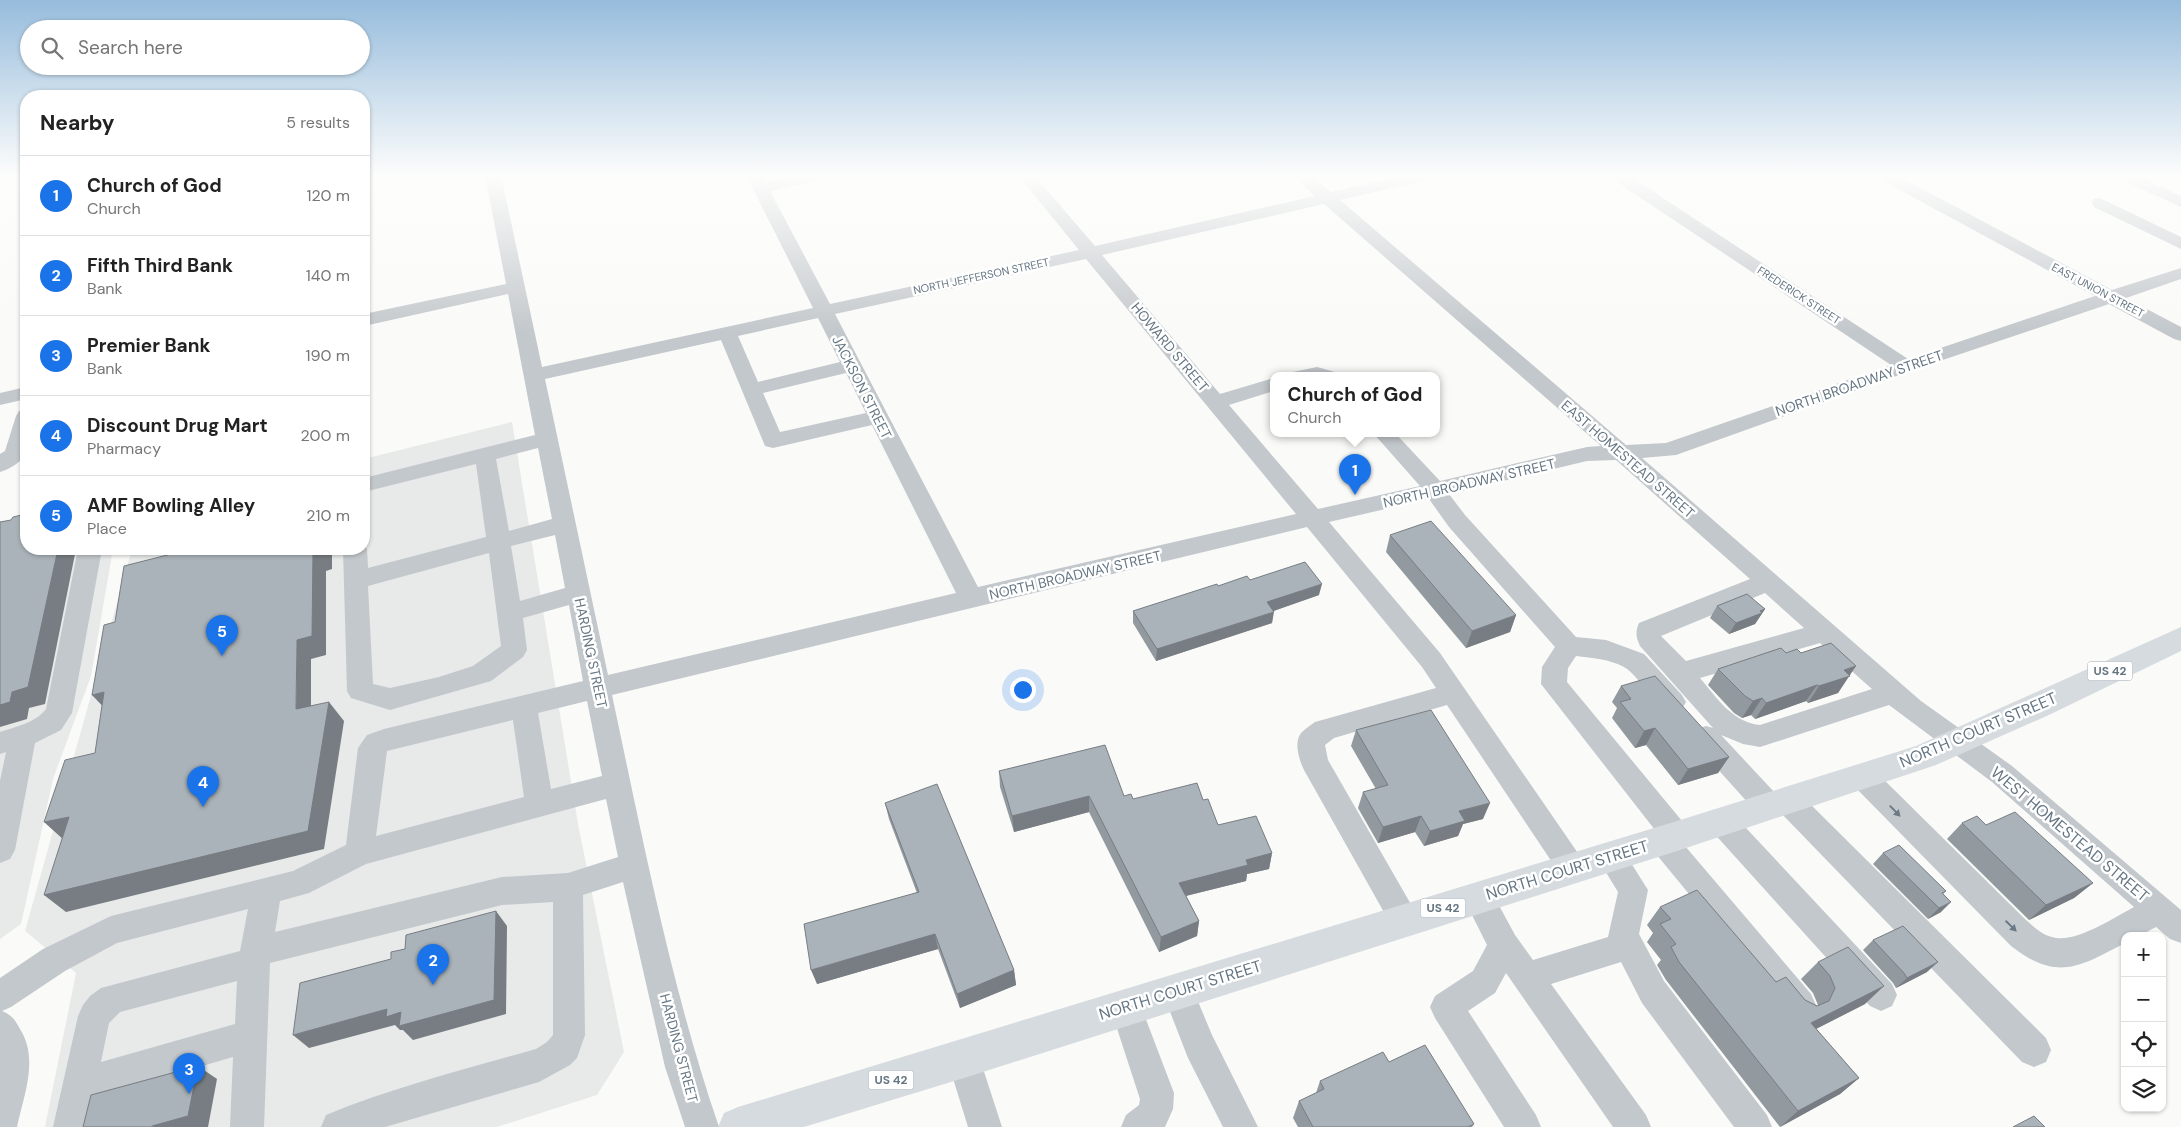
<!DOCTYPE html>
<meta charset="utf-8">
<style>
:root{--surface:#fff;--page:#f2f2f2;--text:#222;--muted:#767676;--line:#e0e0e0;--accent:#1a73e8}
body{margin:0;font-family:"DM Sans",sans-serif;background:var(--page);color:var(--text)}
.controls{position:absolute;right:15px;bottom:15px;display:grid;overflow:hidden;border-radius:10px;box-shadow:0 1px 4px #0004}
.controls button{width:45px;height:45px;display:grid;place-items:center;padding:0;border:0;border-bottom:1px solid var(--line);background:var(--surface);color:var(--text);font:25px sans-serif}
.you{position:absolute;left:1022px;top:689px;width:18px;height:18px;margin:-12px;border:4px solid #fff;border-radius:50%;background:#1a73e8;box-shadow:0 0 0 8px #1a73e833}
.badge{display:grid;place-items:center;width:32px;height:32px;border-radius:50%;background:var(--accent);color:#fff;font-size:16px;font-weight:700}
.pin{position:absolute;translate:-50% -41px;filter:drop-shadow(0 1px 2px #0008)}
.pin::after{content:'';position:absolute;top:26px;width:18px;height:15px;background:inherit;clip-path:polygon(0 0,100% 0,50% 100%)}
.popup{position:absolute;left:1270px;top:372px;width:170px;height:65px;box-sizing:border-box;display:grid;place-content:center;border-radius:10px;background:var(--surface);filter:drop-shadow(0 1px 4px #0005);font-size:16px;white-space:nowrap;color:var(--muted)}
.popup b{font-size:19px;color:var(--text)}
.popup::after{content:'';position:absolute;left:50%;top:100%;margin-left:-10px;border:10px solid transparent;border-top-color:var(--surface)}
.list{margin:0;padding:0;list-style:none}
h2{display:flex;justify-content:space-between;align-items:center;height:65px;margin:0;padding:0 20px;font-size:21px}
h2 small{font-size:16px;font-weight:400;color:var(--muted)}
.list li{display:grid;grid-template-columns:32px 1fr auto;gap:15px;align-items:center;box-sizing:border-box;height:80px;padding:0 20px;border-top:1px solid var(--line)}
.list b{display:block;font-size:19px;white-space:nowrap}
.list p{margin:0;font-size:16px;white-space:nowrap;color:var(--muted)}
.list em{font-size:16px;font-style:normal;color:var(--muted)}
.icon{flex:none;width:28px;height:28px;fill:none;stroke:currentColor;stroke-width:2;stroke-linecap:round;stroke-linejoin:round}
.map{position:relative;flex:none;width:2181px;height:1127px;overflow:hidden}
.search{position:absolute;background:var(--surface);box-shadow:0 1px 4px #0004;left:20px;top:20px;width:350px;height:55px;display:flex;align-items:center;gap:12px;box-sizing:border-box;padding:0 18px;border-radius:28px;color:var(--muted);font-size:19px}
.panel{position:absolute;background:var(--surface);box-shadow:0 1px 4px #0004;left:20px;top:90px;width:350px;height:465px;border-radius:20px}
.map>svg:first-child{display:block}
.built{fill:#e8e9e9}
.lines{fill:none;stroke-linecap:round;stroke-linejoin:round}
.minor{fill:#c3c8cc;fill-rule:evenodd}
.major{fill:#d6dbdf;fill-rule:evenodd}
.wall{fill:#929a9f}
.shaded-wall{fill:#777d82}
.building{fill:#aab3b9;stroke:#777d82}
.oneway{fill:#6a7a87}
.labels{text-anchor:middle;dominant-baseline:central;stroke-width:5;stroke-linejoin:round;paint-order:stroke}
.far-street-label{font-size:11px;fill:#657683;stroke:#fff}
.shield{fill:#fff;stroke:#939fa8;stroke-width:1}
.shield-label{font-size:12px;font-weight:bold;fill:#657683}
.street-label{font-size:14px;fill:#657683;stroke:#fff}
.near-street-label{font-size:16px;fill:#657683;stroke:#fff}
</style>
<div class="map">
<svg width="2181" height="1127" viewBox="0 0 2181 1127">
<rect width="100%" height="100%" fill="#fafaf8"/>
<g class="built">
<path d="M512,422L578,824L624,1052L597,1095L497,1127H45L76,973L25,931L132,549H364V459Z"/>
<path d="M0,524L26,549H113L91,676L53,779L21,924L0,939Z"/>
</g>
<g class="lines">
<g class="minor">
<path d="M485,175H501L542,367L813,308L746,175H762L766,182L801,175H832L830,178L770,191L830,304L1079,250L1018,175H1034L1095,246L1315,196L1293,175H1310L1331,192L1408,175H1436L1434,178L1340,200L1626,445L1666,443L1891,365L1611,178L1609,175H1628L1908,359L2095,296L1878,178L1876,175H1896L2112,290L2181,268V279L2126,298L2181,327V341L2174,339L2109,304L1913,370L1676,455L1642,458L1921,701L2012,766L2181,910V943L2170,939L2156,927L2139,936H2125V943C2079,967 2057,982 2011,946L1852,784L1848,776L1852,768L1862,764L1872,768L2026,920C2033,926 2042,935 2052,937C2075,944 2113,918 2134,907L1992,782L1889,705L1760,747L1743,744L1721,735L1776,794L1777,791L1787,788L1797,791L2046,1038L2051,1050L2046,1062L2034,1067L2022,1062L1780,812L1779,815L1769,818L1759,815L1696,745L1692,737L1696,729L1706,726L1713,728L1640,646C1636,637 1635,632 1639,623L1750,579L1616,460L1587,461L1449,494L1465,515L1576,637L1606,640L1644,654L1682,695L1686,702L1682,709C1654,719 1645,679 1624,667C1609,659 1592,658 1576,656L1568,668L1567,682L1687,827L1691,836L1685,846L1811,994L1816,1005L1811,1016L1800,1021L1789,1016L1652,849L1647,840L1652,831L1655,830L1541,684L1542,667L1555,647L1449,527L1429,499L1329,522L1440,653L1582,859L1587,868L1582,877L1572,881L1562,877L1447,705L1334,738L1325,745L1328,760L1420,920L1416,930L1405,934L1394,930L1304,770C1299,760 1293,741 1302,732C1306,728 1311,725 1315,722L1436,688L1422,667L1307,527L612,695C643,840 671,987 719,1127H685L665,1067L623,882L583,895L585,1035L577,1058L570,1065L539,1082L385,1127H321L326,1115C394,1087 465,1069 536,1049L547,1042L553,1035V902L502,905L270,963L264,1127H230L233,1057L93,1098L87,1127H53L78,1016L83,1005L90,996L101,988L240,951L248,909L117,943L65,971L11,1007L2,1011C12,1015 15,1020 20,1029C39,1059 24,1094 17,1127H0V978L43,949L111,916L293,871L346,845L358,748L367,735L384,729L583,681L569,605L523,618L527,650L523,657L491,681L390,710L351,698L347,691L343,549H364V544L367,549L368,568L486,537L476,464L364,492V478L535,435L508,294L364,326V314L506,284ZM1324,204L1601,446L1587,447L1440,481L1396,434H1374L1420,486L1318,509L1229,405L1274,391V378L1220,394L1102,255ZM1086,259L1296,514L978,587L835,314ZM818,318L840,362L758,382L738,336ZM721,340L765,446L773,448L872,425L956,593L608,675L545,379ZM846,373L866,413L780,432L763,393ZM538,448L552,519L509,531L496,459ZM555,535L565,588L520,601L511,546ZM489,553L501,646L473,666L439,677L390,688L373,684L368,586ZM1765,593L1804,628L1686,661L1661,636ZM1820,643L1872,689L1760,725C1732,722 1717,698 1700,678ZM587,701L602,776L551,789L538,713ZM513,720L524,797L376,836L387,751ZM606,799L618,857L568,873L502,877L275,932L280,901L309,893L366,864ZM237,981L235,1024L101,1062L109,1023L120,1012Z"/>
<path d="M2116,175H2136L2181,196V207L2118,178Z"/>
<path d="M2100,198L2181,237V249L2094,207L2092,203L2094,199Z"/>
<path d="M1317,367L1335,372L1338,376H1290L1293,372Z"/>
<path d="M26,387V399L0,405V393Z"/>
<path d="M26,409V454C20,463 10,469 0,472V454L5,451L16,416L19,411Z"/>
<path d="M78,549H102L72,713L61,730L35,743L15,850L10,859L0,863V781L6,752L0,754V732C15,727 37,722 46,709Z"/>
<path d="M1721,809L1731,812L1892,984L1897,995L1892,1006L1881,1011L1870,1006L1711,830L1707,821L1711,812Z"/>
<path d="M1611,843L1621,847L1648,890L1639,934L1664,981L1767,1115L1772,1127H1734L1642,1003L1621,962L1551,984L1646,1115L1651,1127H1613L1506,973L1495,993L1468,1011L1536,1115L1541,1127H1504L1435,1018L1430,1007L1435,996L1473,971L1487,945L1463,897L1467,887L1478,883L1489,887L1515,935L1533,960L1608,937L1618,892L1596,856L1601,847Z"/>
<path d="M1178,976L1189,980L1212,1035L1258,1127H1223L1188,1058L1162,991L1167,980Z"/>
<path d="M1126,991L1137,996L1174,1093L1173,1109L1165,1127H1121L1126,1115L1139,1105L1140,1099L1110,1007L1115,996Z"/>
<path d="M964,1042L976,1047L1002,1127H968L947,1059L952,1047Z"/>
</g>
<path class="major" d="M2181,627V651L2051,714L1936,765L1677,851L964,1078L804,1127H718L724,1113L738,1107L1677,821L1916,746Z"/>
</g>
<g class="wall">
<path d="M1390,535L1516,615L1510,632L1466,648L1386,552Z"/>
<path d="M1250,580L1319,595L1273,611L1272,623L1156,661L1133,623V611Z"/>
<path d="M1717,606L1765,609L1755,624L1729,634L1710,618Z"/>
<path d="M1786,653H1801L1849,675L1838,693L1808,703L1806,701L1755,719L1751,715L1742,718L1734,713L1708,685L1718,669Z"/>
<path d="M1621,686L1729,757L1718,773L1678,785L1646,745L1635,748L1612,718L1617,708L1612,702Z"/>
<path d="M1356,730L1483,819L1463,824L1458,836L1424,846L1415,832L1378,843L1358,808L1363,792L1376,789L1351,746Z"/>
<path d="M999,771L1133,799L1203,800L1218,825L1272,853L1269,869L1247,874L1246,881L1186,896L1199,921L1197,936L1159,952L1089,812L1014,832L1000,787Z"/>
<path d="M885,803L1014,970L1016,985L960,1008L938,949L817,984L917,893L889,819Z"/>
<path d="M1962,823L1986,825L2093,883L2074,898L2029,920L1947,839Z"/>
<path d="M1883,853L1946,891L1943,894L1941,912L1928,919L1873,864Z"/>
<path d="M1660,907L1805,1000L1817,1006L1818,1005L1813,993L1801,979L1818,962L1865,1004L1816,1029L1859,1078L1840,1094L1780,1127L1666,980L1657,965L1661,960L1647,942L1653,933L1647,925Z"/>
<path d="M1873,940L1927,972L1896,988L1893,983L1863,950Z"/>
<path d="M1389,1062L1474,1124L1472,1127H1298L1293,1118L1299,1101L1316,1093L1320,1081Z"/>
</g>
<g class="shaded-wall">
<path d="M58,549H76L45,704L29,708L27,719L0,727V705L12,692Z"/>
<path d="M320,549H332V569L326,571V655L311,659V728L296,709L297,640L313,551Z"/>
<path d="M1322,584L1319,595L1265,614L1267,602Z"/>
<path d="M1765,609L1755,624L1729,634L1736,623Z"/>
<path d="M1274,612L1272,623L1156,661L1157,649Z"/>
<path d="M1516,615L1510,632L1466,648L1472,631Z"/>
<path d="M1856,666L1838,693L1808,703L1819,686L1844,670Z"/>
<path d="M1817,685L1806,701L1755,719L1766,703Z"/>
<path d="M104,692L111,715L92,695Z"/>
<path d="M1762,698L1751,715L1742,718L1753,701Z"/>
<path d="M329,702L344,721L324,849L66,912L44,895Z"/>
<path d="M1655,728L1646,745L1635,748L1644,731Z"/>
<path d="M1729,757L1718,773L1678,785L1688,769Z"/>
<path d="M1089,796V812L1014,832L1012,816Z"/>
<path d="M1490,803L1483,819L1463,824L1458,836L1424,846L1430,831L1459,811Z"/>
<path d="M1421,816L1415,832L1378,843L1383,827Z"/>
<path d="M69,817L65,841L44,822Z"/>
<path d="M1272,853L1269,869L1247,874L1246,881L1177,898L1179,883L1246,860Z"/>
<path d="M2093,883L2074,898L2029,920L2046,905Z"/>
<path d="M1951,902L1941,912L1928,919L1939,908Z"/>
<path d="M496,911L507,926L506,1014L413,1040L403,1030H400L395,1025L309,1048L293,1035L387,1009Z"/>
<path d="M1199,921L1197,936L1159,952L1161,937Z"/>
<path d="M935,934L938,949L817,984L811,970Z"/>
<path d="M1938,962L1927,972L1896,988L1907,978Z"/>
<path d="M1014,970L1016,985L960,1008L957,994Z"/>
<path d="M1884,986L1865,1004L1794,1040L1811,1023Z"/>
<path d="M198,1066L217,1079L208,1127H152Z"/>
<path d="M1859,1078L1840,1094L1780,1127L1798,1111Z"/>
</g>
<g class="building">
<path d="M26,514V549H58L28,687L12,692L10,702L0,705V522L11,520L13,517Z"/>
<path d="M1431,521L1516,615L1472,631L1390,535Z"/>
<path d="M191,549H320L313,551L312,636L297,640L296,709L329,702L308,831L44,895L69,817L44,822L65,760L95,753L104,692L92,695L104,625L115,622L124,566Z"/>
<path d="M1305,562L1322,584L1267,602L1274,612L1157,649L1133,611L1217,584L1218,586L1247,576L1250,580Z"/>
<path d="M1747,594L1765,609L1760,611L1762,613L1736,623L1717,606Z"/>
<path d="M1831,643L1856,666L1844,670L1850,676L1819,686L1817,685L1766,703L1762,698L1753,701L1745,696L1718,669L1781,648L1786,653L1797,649L1801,653Z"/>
<path d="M1655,676L1729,757L1688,769L1655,728L1644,731L1620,702L1631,699L1621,686Z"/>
<path d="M1431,710L1490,803L1459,811L1465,821L1430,831L1421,816L1383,827L1363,792L1388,785L1356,730Z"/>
<path d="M1105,745L1124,796L1131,794L1133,799L1197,783L1203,800L1208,799L1218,825L1256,816L1272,853L1246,860L1248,865L1179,883L1199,921L1161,937L1089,796L1012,816L999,771Z"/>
<path d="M937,784L1014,970L957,994L935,934L811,970L804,924L919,892L885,803Z"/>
<path d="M2015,812L2093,883L2046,905L1962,823L1977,816L1986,825Z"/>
<path d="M1899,845L1946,891L1942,893L1951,902L1939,908L1883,853Z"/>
<path d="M1697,890L1776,982L1786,977L1805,1000L1817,1006L1829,1001L1835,988L1830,976L1818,962L1848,947L1884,986L1811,1023L1859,1078L1798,1111L1679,962L1671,947L1676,944L1660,924L1671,919L1660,907Z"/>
<path d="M496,911L494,1000L399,1026L401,1012L386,1017L387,1009L293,1035L300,983L391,959V952L405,949L406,935Z"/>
<path d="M1903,926L1938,962L1907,978L1904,973L1873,940Z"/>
<path d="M1425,1045L1474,1124L1468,1127H1313L1299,1101L1324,1089L1320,1081L1383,1052L1389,1062Z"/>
<path d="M198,1066L188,1116L152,1126V1127H83L91,1095Z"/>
<path d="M2034,1116L2045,1127H2013Z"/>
</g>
<defs><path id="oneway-solid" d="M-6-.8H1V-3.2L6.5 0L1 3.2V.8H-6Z" transform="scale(1.25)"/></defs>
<g class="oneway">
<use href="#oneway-solid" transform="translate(1895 811) rotate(46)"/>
<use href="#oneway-solid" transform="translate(2011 926) rotate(44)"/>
</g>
<linearGradient id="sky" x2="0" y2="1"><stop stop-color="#96bcdc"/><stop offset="0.53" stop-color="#fdfdfc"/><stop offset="1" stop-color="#fdfdfc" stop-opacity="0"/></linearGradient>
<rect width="2181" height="332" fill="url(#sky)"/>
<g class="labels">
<g class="far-street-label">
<text transform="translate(981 276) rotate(-12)">NORTH JEFFERSON STREET</text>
<text transform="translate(2098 290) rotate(28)">EAST UNION STREET</text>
<text transform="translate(1799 295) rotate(33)">FREDERICK STREET</text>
</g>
<g class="shield">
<rect x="2087.5" y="661.5" width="45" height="19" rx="4"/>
<rect x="1420.5" y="898.5" width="45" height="19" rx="4"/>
<rect x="868.5" y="1070.5" width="45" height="19" rx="4"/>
</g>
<g class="shield-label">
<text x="2110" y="671">US 42</text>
<text x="1443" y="908">US 42</text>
<text x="891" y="1080">US 42</text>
</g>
<g class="street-label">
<text transform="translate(1170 347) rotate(50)">HOWARD STREET</text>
<text transform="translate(1859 383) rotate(-19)">NORTH BROADWAY STREET</text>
<text transform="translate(862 387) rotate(63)">JACKSON STREET</text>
<text transform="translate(1628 459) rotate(41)">EAST HOMESTEAD STREET</text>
<text transform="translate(1469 483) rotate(-13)">NORTH BROADWAY STREET</text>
<text transform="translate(1075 575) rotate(-13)">NORTH BROADWAY STREET</text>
<text transform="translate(591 653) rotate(78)">HARDING STREET</text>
<text transform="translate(679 1048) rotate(75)">HARDING STREET</text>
</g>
<g class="near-street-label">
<text transform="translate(1978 730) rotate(-23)">NORTH COURT STREET</text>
<text transform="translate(2070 834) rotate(40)">WEST HOMESTEAD STREET</text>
<text transform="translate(1567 870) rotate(-17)">NORTH COURT STREET</text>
<text transform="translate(1180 990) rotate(-17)">NORTH COURT STREET</text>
</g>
</g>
</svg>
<div class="controls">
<button>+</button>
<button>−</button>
<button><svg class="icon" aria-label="locate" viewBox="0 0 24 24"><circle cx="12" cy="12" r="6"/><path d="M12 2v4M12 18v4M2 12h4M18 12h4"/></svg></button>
<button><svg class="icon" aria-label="layers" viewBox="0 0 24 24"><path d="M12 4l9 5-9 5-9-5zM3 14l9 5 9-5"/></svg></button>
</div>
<div class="you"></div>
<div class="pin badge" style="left:1355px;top:495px">1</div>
<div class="popup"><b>Church of God</b>Church</div>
<div class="pin badge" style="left:433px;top:985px">2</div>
<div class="pin badge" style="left:189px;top:1094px">3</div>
<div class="pin badge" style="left:203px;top:807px">4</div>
<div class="pin badge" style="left:222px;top:656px">5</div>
<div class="search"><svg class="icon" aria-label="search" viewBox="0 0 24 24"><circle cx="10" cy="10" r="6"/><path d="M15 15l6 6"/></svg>Search here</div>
<section class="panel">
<h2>Nearby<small>5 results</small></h2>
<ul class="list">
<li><span class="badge">1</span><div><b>Church of God</b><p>Church</p></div><em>120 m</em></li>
<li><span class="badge">2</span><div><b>Fifth Third Bank</b><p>Bank</p></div><em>140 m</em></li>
<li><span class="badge">3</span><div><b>Premier Bank</b><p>Bank</p></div><em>190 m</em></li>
<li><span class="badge">4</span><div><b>Discount Drug Mart</b><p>Pharmacy</p></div><em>200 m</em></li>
<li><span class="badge">5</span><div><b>AMF Bowling Alley</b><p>Place</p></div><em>210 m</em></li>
</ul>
</section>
</div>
